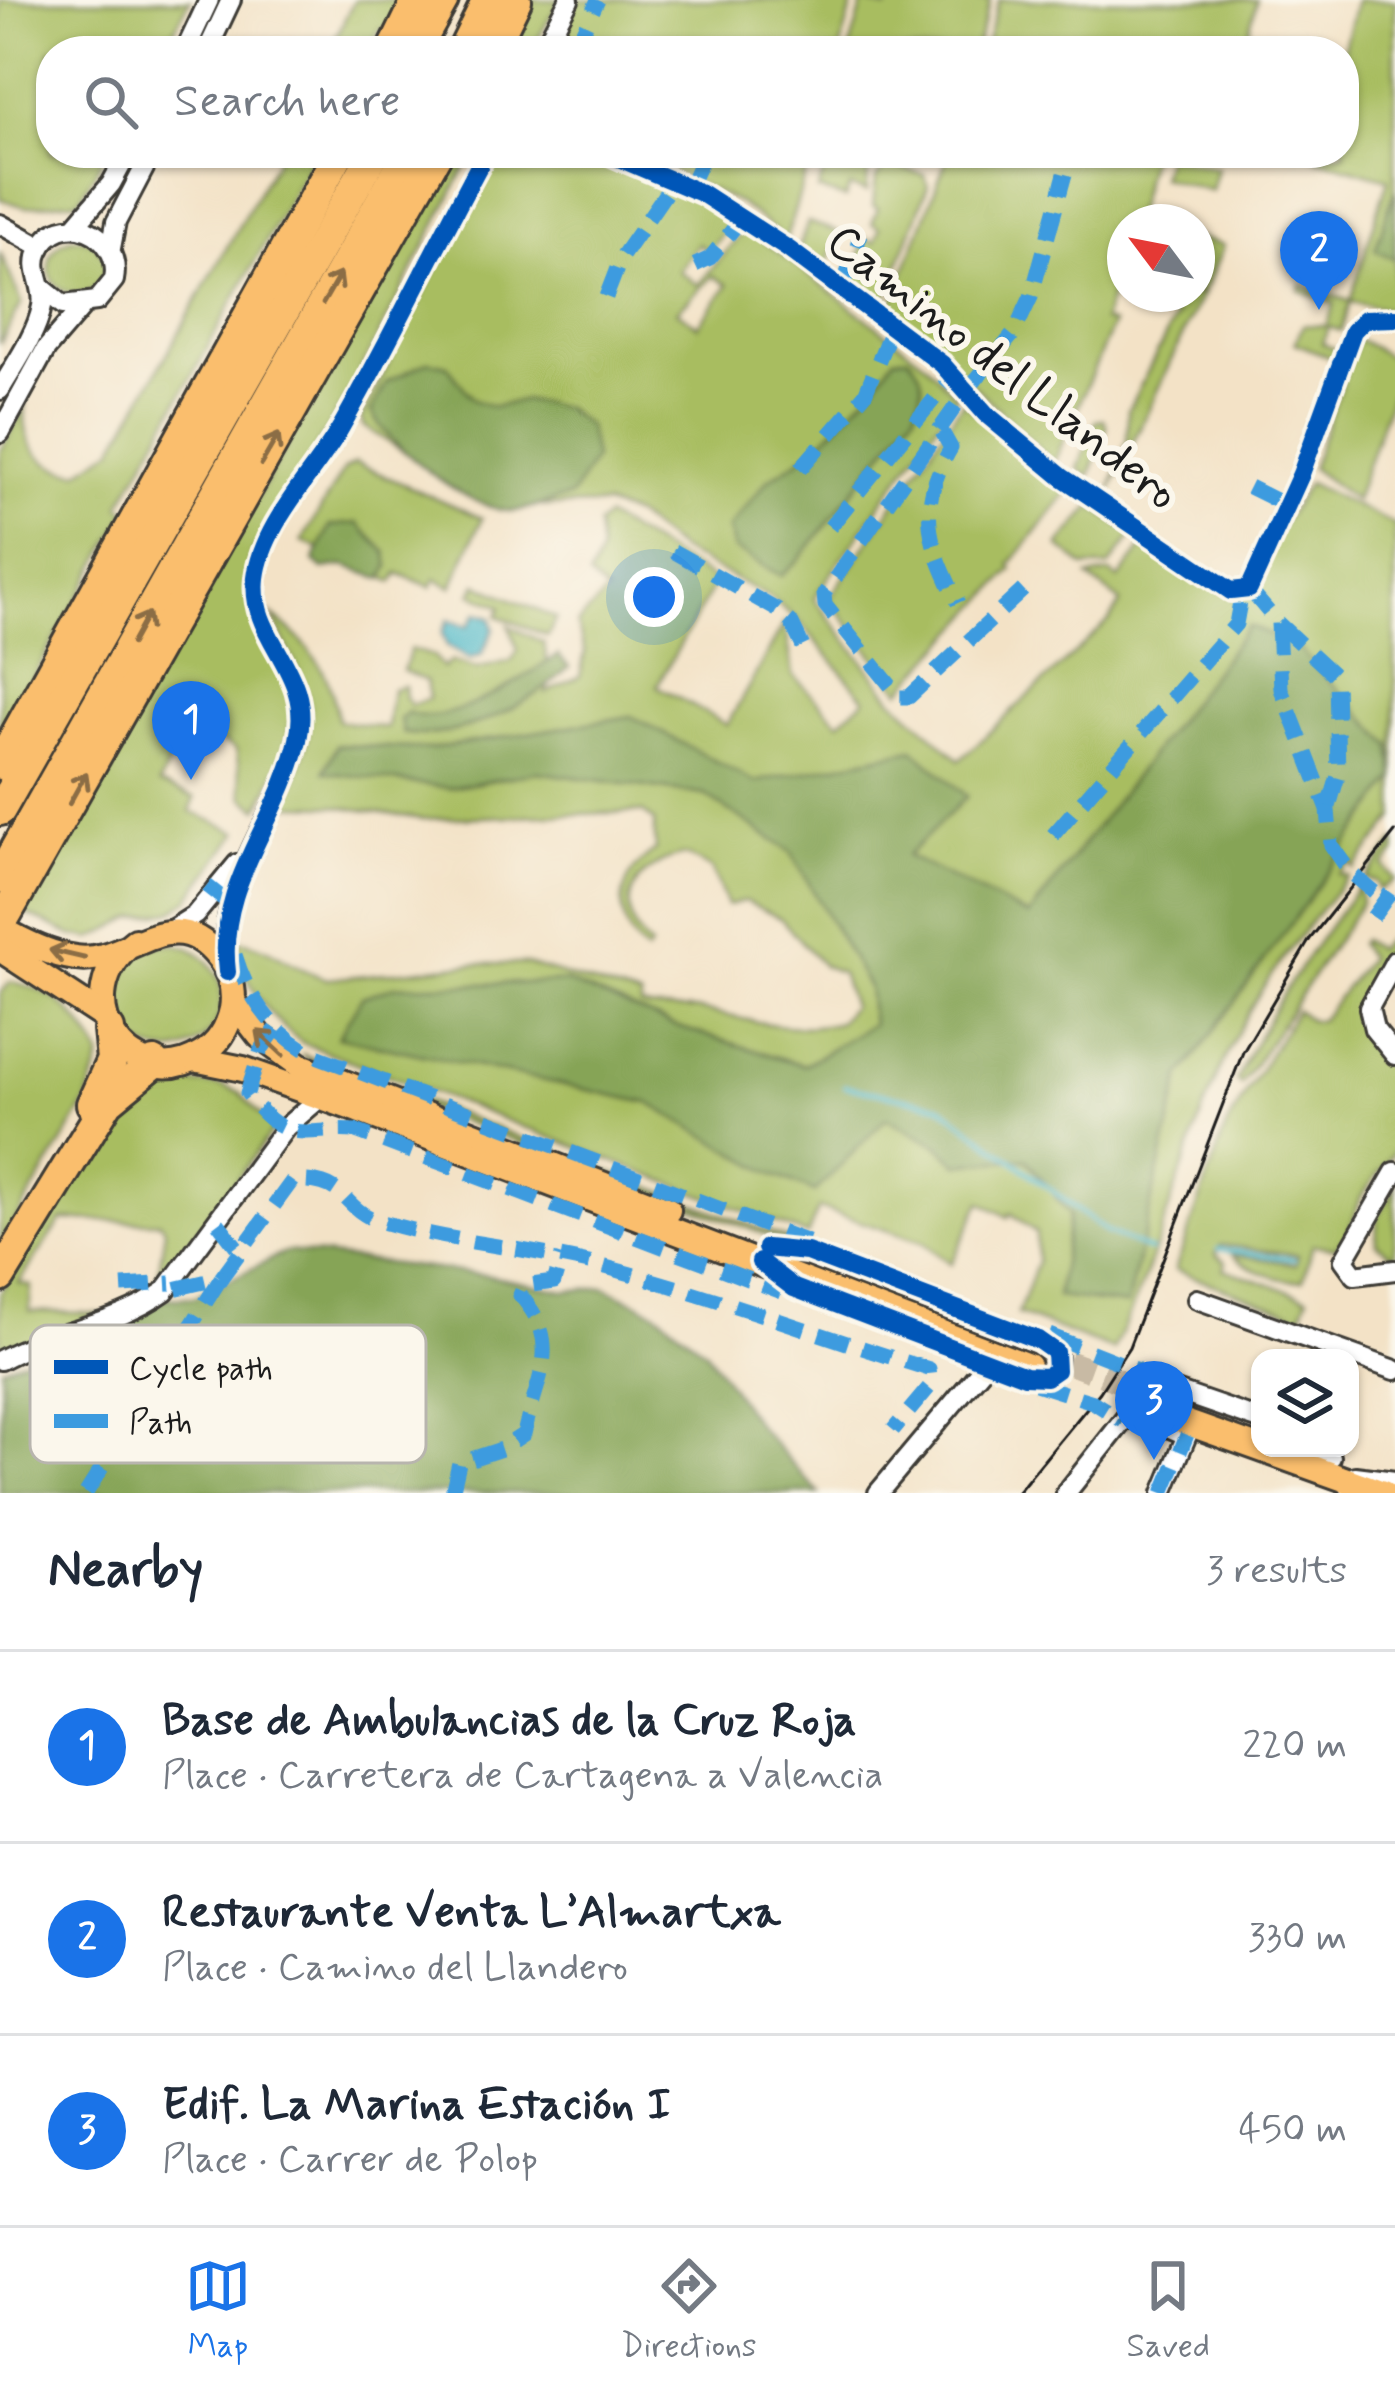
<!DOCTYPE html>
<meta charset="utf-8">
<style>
:root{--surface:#fff;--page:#f2f2f3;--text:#1f2937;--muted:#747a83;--line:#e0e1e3;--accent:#1a73e8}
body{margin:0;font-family:Mynerve,sans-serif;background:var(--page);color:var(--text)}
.controls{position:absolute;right:36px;bottom:36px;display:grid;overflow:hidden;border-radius:24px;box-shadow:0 3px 9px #0004}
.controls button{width:108px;height:108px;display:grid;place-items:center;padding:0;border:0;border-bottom:3px solid var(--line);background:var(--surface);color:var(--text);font:60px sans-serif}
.compass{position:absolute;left:1107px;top:204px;width:108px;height:108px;border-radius:50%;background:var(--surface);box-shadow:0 3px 9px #0004;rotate:302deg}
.you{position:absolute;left:654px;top:597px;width:42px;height:42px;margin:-30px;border:9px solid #fff;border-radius:50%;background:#1a73e8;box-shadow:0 0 0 18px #1a73e833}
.badge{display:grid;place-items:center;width:78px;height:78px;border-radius:50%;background:var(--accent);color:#fff;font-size:39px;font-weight:700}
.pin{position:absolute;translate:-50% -99px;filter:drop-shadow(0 3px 6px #0008)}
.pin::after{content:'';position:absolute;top:63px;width:42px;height:36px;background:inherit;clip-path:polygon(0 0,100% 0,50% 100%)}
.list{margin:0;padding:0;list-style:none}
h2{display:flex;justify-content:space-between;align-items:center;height:156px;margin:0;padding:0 48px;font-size:51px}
h2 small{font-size:39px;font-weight:400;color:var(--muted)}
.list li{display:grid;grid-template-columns:78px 1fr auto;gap:36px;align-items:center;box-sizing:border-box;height:192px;padding:0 48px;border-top:3px solid var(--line)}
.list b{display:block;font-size:45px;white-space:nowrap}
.list p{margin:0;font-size:39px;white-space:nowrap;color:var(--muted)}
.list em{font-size:39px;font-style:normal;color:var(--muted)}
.icon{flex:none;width:66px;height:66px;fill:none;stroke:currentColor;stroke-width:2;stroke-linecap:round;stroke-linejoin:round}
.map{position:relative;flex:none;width:1395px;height:1493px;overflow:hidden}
.search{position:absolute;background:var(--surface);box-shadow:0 3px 9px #0004;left:36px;right:36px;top:36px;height:132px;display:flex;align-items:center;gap:30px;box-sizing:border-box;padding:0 42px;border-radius:48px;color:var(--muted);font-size:45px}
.sheet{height:732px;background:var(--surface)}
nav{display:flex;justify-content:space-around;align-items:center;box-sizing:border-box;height:168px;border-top:3px solid var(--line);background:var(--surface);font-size:33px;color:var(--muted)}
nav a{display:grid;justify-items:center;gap:6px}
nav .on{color:var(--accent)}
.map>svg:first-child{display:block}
.green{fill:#a8bd61;stroke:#626c3e;stroke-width:3;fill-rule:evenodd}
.forest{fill:#86a457;stroke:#51603a;stroke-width:3}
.water{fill:#4bb7c7;stroke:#346a72;stroke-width:3}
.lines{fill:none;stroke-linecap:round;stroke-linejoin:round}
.stream{stroke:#4bb7c7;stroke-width:4.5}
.major-tunnel{stroke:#c8baa4;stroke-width:24;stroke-dasharray:24 12;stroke-linecap:butt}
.minor-casing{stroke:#3c3a36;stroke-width:24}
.major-casing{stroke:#3c3a36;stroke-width:30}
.highway-casing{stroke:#3c3a36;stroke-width:36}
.minor{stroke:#fff;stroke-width:18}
.major{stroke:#fabe6d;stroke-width:24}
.highway{stroke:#fabe6d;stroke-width:30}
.tram{stroke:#1c1c1c;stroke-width:3}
.quiet{stroke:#3c9bdf;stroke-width:15;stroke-dasharray:30 15;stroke-linecap:butt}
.cycleway-casing{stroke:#fbf7ec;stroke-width:26}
.cycleway{stroke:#0057b8;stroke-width:18}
.oneway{stroke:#8b6d44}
.labels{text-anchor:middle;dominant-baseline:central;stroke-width:12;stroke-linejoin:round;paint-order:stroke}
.street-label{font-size:48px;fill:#1c1c1c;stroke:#fbf7ec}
.key{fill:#fbf7ec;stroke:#b8b5ae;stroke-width:3}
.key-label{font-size:33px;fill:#1c1c1c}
</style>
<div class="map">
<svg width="1395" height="1493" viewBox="0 0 1395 1493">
<rect width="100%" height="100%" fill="#fbf7ec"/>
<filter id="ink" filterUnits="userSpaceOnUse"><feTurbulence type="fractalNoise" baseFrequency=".00833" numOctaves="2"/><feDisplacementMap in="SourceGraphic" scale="24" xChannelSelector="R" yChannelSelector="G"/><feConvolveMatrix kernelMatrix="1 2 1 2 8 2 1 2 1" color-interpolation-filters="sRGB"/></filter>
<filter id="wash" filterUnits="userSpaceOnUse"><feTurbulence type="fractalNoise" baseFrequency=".004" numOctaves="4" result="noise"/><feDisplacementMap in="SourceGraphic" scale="48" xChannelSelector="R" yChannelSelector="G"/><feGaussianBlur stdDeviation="2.7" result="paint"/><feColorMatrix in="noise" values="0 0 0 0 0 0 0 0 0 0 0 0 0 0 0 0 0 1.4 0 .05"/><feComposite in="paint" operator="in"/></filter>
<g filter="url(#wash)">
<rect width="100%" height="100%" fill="#f3e2c6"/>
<g class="green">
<path d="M0,0H190L163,51H51V153H106L79,200L25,207L0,199Z"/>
<path d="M354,0H403L389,32L380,29L368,51H329Z"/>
<path d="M532,0H560L531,51H507Z"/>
<path d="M578,0H854L840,51H550Z"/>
<path d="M890,0H991L975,51H849L863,3L887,9Z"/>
<path d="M999,0H1257L1244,51H984Z"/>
<path d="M1356,0H1395V311L1350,302L1341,331L1329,327L1322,343L1336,350L1334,359L1295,343L1303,325L1326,326L1334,304L1299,290L1301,285L1350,301L1388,179L1315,158L1317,153H1344L1343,51Z"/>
<path d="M280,153H315L120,506L128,511L0,736V452L26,404C21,443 39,468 79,472L114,448Z"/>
<path d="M453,153H473L348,395L252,554C238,630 277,634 290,694C298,733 275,774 259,809L243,797L236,750L206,732L182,736L159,784L195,798L190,811L238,832L189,899L173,911L134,918L92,939L71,935L21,911Z"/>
<path d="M493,153H591L673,191L679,188L732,221L709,252L698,244L679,271L698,285L746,228L925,362L957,396L814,598L892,698L960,760L1110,620L1121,602L1088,577L1110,573L1119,579L1145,544L1235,598L1308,483L1395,525V818L1354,869L1350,861L1339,874L1348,876C1313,918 1277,962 1250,1009C1189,1116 1168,1240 1113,1350L1018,1314L1037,1262L1036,1233L1011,1213L1008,1217L981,1202L951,1264L922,1242L819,1208L807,1235L303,1043C269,1018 242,984 238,941C270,944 296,971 328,979L469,964H527L641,998V1006C661,1012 678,1008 698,1010C748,1018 788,1035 839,1022L852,1006L841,973L822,965L781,919L745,901L727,906L712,869L686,855C636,863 608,907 650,947L646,953C610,921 616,876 656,850L654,821L642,812L422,819L335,806L285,805C324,704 315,708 272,615C309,642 333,675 338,721L387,728L392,689L404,686L405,698L411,705L429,699L426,681L403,671L410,649L434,656L443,668L451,661L476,669L511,661L518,650L509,626L544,643L550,679L546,693L580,676L585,652L577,624L607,593L589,577L600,553L597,525L606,517L716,581L657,686L727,725L785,622L793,675L839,722L865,699L799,621L769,597L679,550L635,516L605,505L508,507L473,495L363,426L361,418ZM713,276L728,285L698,326L677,311Z"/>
<path d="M635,153H812L786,239L740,204Z"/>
<path d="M830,153H869L867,192L850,187L845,198L818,190Z"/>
<path d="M949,153H1151L1134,219L1141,222H1125V287L1114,284L1103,321L1113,324L1054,463L913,327L889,312Z"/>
<path d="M1166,155L1217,168L1211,191L1160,177Z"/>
<path d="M888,164L925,175L928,186L885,301L876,305L852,287L864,238L875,242L880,228L872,224L878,208L873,206L876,178Z"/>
<path d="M808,222L839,232L826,268L799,248Z"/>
<path d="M1197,238L1223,245L1221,253L1110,492L1127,441L1128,410L1176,316L1170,313L1179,294H1197Z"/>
<circle cx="77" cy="266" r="28"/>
<path d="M0,252L22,303L0,344Z"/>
<path d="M1358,339L1395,360V385L1355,500L1311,468Z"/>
<path d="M963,402L1070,490L1010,565L1013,569L901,691L829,599Z"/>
<path d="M1104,419L1107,428L1089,477L1078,469L1096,421Z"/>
<path d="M355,463L482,518L452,587L435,579L431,587L398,573L393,582L302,541L344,469Z"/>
<path d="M1092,506L1133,535L1109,567H1084L1059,546Z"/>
<path d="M477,584L556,618L548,636L498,616L501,606L472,594Z"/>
<path d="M1395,842V853L1384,866L1395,880L1379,890L1376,881L1365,879Z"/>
<path d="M1359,886L1361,903L1241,1085L1236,1081C1268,1010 1312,948 1359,886Z"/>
<path d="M1395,933C1383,999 1314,996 1395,1076V1151L1361,1197L1349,1232L1335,1248L1313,1245L1303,1280C1282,1283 1246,1270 1233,1254L1296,1264L1298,1255L1221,1245L1216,1254L1226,1262L1224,1269L1308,1297L1301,1316L1175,1270L1226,1127L1296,1010L1311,1021L1321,1020L1368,958L1359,944L1362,940L1376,949Z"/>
<circle cx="168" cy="998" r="54"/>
<path d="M10,982C55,988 82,1018 101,1056L87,1102L0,1246V994Z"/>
<path d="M301,1054L796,1242L795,1246L318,1067Z"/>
<path d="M151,1080L223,1086L240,1093L274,1129L163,1279L158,1276L165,1229L160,1222L62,1220L19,1283L31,1286L30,1311L104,1314L135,1303L0,1351V1293L116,1102Z"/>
<path d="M1395,1187V1257L1376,1243L1377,1218Z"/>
</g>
<g class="forest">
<path d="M1395,189V259L1375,250Z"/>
<path d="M908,356C926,375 925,388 915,412L799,560L781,576L734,549L728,529L768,480L811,452L873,388L894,358Z"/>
<path d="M429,361L447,365L473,400L494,407L524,400L562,407L588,426L594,459L571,497C552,500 534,508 516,511C476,516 387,445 371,412L387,382Z"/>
<path d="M357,523L387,553L389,567L382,579L344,566L323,569L314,561L330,526Z"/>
<path d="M1248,626L1297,647L1391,745L1395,778L1181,1077L1127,1305L1057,1297L1069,1214L1026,1159L958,1164L939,1146L886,1118L815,1192L774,1175L649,1103L338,1037L362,997L396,986L567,982L675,1026L804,1065L872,1024L868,987L791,852L705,795L537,772L450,788L324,772L337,745L431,749L631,716L755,782L913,749L967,796L907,856L1029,916Z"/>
<path d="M558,655L569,667C532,705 456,743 403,733L400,719L408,712C444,732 527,676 558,655Z"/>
<path d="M288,1251L485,1275L565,1291L604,1287L657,1312L706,1351L758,1426L819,1493H0L2,1367L132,1321L165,1298L194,1297Z"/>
</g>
<path class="water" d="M477,613L491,617L494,629L482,654L470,659L447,646L442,633L448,620L468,626Z"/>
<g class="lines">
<g class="stream">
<path d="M845,1086L940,1105L1106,1232L1151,1251"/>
<path d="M1219,1249L1294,1259"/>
</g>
</g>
</g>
<g filter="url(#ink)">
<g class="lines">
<path class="major-tunnel" d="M1034,1350L1177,1402"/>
<defs>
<g id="minor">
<path d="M185,51L209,0"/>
<path d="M207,51L231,0"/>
<path d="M542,51L569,0"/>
<path d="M607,153L703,194L788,249L942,364L986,414L1062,477L1231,591L1249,589L1301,474L1353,331L1365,319L1395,318"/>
<path d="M0,224L41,247"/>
<path d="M75,226L111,184L128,153"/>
<path d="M111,248L116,222L152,153"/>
<path d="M0,390C14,366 37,334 42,306C46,287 30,270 39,251C60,205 123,233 114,280L97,301L63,305L41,287"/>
<path d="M0,433L46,349L83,306"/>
<path d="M168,932L195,915L237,864"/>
<path d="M1395,961L1369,1008L1374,1029L1395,1055"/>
<path d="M227,967C215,881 278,821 297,743C315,670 252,644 256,580C260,527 314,474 340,429C392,339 436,244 486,153"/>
<path d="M1395,1172L1344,1260L1355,1275L1395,1270"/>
<path d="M766,1248L807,1252L1038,1340L1057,1357L1056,1370L1046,1377L1011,1371"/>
<path d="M1197,1299L1395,1370"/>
<path d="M0,1360C53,1331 115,1327 165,1291L286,1127L321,1097"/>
<path d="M1139,1402L1142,1416L1184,1434"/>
<path d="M1318,1448L1331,1457"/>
<path d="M1350,1489L1355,1476L1395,1481"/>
<path d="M878,1493L988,1362"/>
<path d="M1066,1493L1153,1383L1260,1420"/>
<path d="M1163,1493L1187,1435"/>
</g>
<g id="major">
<path d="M0,928C22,941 51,955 76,958C127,966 171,897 219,958C230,973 235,991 232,1009C228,1028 218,1044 202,1054C129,1100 61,996 135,941"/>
<path d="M0,949L104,1017"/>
<path d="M233,1001L260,1036L301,1066L668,1210"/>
<path d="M194,1059L243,1069L358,1110L1028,1366"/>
<path d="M1171,1417L1383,1493"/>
</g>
<g id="highway">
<path d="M393,51L418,0"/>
<path d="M415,51L443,0"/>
<path d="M463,51L488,0"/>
<path d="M491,51L516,0"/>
<path d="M0,764L339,153"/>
<path d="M0,810L374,153"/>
<path d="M0,877L408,153"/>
<path d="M0,925L437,153"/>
<path d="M92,1104L112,1060L109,1030"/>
<path d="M0,1277L108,1101L154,1063"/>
</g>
</defs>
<use href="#minor" class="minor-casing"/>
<use href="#major" class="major-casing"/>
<use href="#highway" class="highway-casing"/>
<use href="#minor" class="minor"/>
<use href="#major" class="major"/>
<use href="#highway" class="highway"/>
<path class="tram" d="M1017,1493L1100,1392L1129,1347L1243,1052L1310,939L1395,832"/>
<g class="quiet">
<path d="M573,51L598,0"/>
<path d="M689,188L705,153"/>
<path d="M695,265L710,258L742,218"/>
<path d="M842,288L861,234"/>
<path d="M606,297L621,258L674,181"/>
<path d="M942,432L951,448C915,509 929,543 958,603"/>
<path d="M800,469L865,394L893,325"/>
<path d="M1249,487L1287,506"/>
<path d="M830,527L952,377"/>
<path d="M673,551L777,610L791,622L805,651"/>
<path d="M1249,589L1278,623L1281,689L1328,810L1331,845L1350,872L1374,892"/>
<path d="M1023,590L909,697H900L890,685L825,605L824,594L965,393L1014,333L1031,297L1065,174"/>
<path d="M1278,623L1336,677L1338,776L1328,810"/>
<path d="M1053,835L1236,624L1242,591"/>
<path d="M207,886L236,909"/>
<path d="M1373,917L1395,886"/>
<path d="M235,955C248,998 273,1034 314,1055L808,1242"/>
<path d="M276,1029L261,1050L247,1093C287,1149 304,1127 356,1131L782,1292"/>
<path d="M218,1223L239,1250"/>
<path d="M221,1278L292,1181C351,1178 339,1209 379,1221C455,1244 536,1248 613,1269C720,1298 823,1337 929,1369L931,1385L893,1430"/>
<path d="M122,1286L171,1283"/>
<path d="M1049,1335L1138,1370"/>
<path d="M1036,1384L1093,1402L1123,1421"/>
<path d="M86,1493L221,1278L165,1291"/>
<path d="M452,1493L459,1463L501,1449L524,1434C537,1375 564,1345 520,1295L524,1286L554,1282L562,1256"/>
<path d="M1163,1493L1187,1435"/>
</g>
<defs>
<g id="cycleway">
<path d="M607,153L703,194L788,249L942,364L986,414L1062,477L1231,591L1249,589L1301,474L1353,331L1365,319L1395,318"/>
<path d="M227,972C216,882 279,823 298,740C314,669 249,641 256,578C262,524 315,473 341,427C392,338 436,244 486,153"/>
<path d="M760,1262L794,1288L1025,1376L1046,1377L1056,1370L1055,1352L1038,1340L807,1252L766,1248"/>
</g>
</defs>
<use href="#cycleway" class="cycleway-casing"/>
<use href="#cycleway" class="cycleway"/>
</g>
<defs><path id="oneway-shaft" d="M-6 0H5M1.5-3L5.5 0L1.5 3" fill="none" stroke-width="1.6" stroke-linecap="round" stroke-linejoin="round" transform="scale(3)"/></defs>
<g class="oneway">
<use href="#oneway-shaft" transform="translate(332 288) rotate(-60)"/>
<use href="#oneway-shaft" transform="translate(270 449) rotate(-60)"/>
<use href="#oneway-shaft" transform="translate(140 628) rotate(-61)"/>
<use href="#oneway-shaft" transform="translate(78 788) rotate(-61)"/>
<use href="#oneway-shaft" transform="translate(67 954) rotate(-167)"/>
<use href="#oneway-shaft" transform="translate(270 1043) rotate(-137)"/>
</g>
</g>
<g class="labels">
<g class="street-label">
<text transform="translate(1002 368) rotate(38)">Camino del Llandero</text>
</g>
</g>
<rect x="30" y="1325" width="396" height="138" rx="18" class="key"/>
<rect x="54" y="1360" width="54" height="14" fill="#0057b8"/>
<rect x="54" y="1414" width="54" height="14" fill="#3c9bdf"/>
<g class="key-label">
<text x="129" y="1379">Cycle path</text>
<text x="129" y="1433">Path</text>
</g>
</svg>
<div class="controls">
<button><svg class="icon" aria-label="layers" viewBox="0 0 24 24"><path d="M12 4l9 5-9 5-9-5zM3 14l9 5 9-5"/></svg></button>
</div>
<svg class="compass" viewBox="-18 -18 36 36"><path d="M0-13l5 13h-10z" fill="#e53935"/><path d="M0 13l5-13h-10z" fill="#747a83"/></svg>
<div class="you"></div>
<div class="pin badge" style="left:191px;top:780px">1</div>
<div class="pin badge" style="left:1319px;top:310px">2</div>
<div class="pin badge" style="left:1154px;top:1460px">3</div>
<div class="search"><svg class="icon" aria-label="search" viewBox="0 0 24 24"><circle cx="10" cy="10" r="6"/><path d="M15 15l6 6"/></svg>Search here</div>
</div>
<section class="sheet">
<h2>Nearby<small>3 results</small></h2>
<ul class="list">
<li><span class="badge">1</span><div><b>Base de Ambulancias de la Cruz Roja</b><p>Place · Carretera de Cartagena a Valencia</p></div><em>220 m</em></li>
<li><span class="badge">2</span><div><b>Restaurante Venta L’Almartxa</b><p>Place · Camino del Llandero</p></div><em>330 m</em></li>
<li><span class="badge">3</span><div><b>Edif. La Marina Estación I</b><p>Place · Carrer de Polop</p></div><em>450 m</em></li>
</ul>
</section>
<nav>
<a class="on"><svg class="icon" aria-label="map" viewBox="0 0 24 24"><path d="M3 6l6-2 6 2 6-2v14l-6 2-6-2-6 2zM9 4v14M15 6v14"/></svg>Map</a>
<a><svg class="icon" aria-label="directions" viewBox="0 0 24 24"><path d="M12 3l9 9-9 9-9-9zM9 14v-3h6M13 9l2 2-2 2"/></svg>Directions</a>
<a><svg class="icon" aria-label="saved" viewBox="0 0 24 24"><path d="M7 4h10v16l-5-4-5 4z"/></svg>Saved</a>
</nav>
